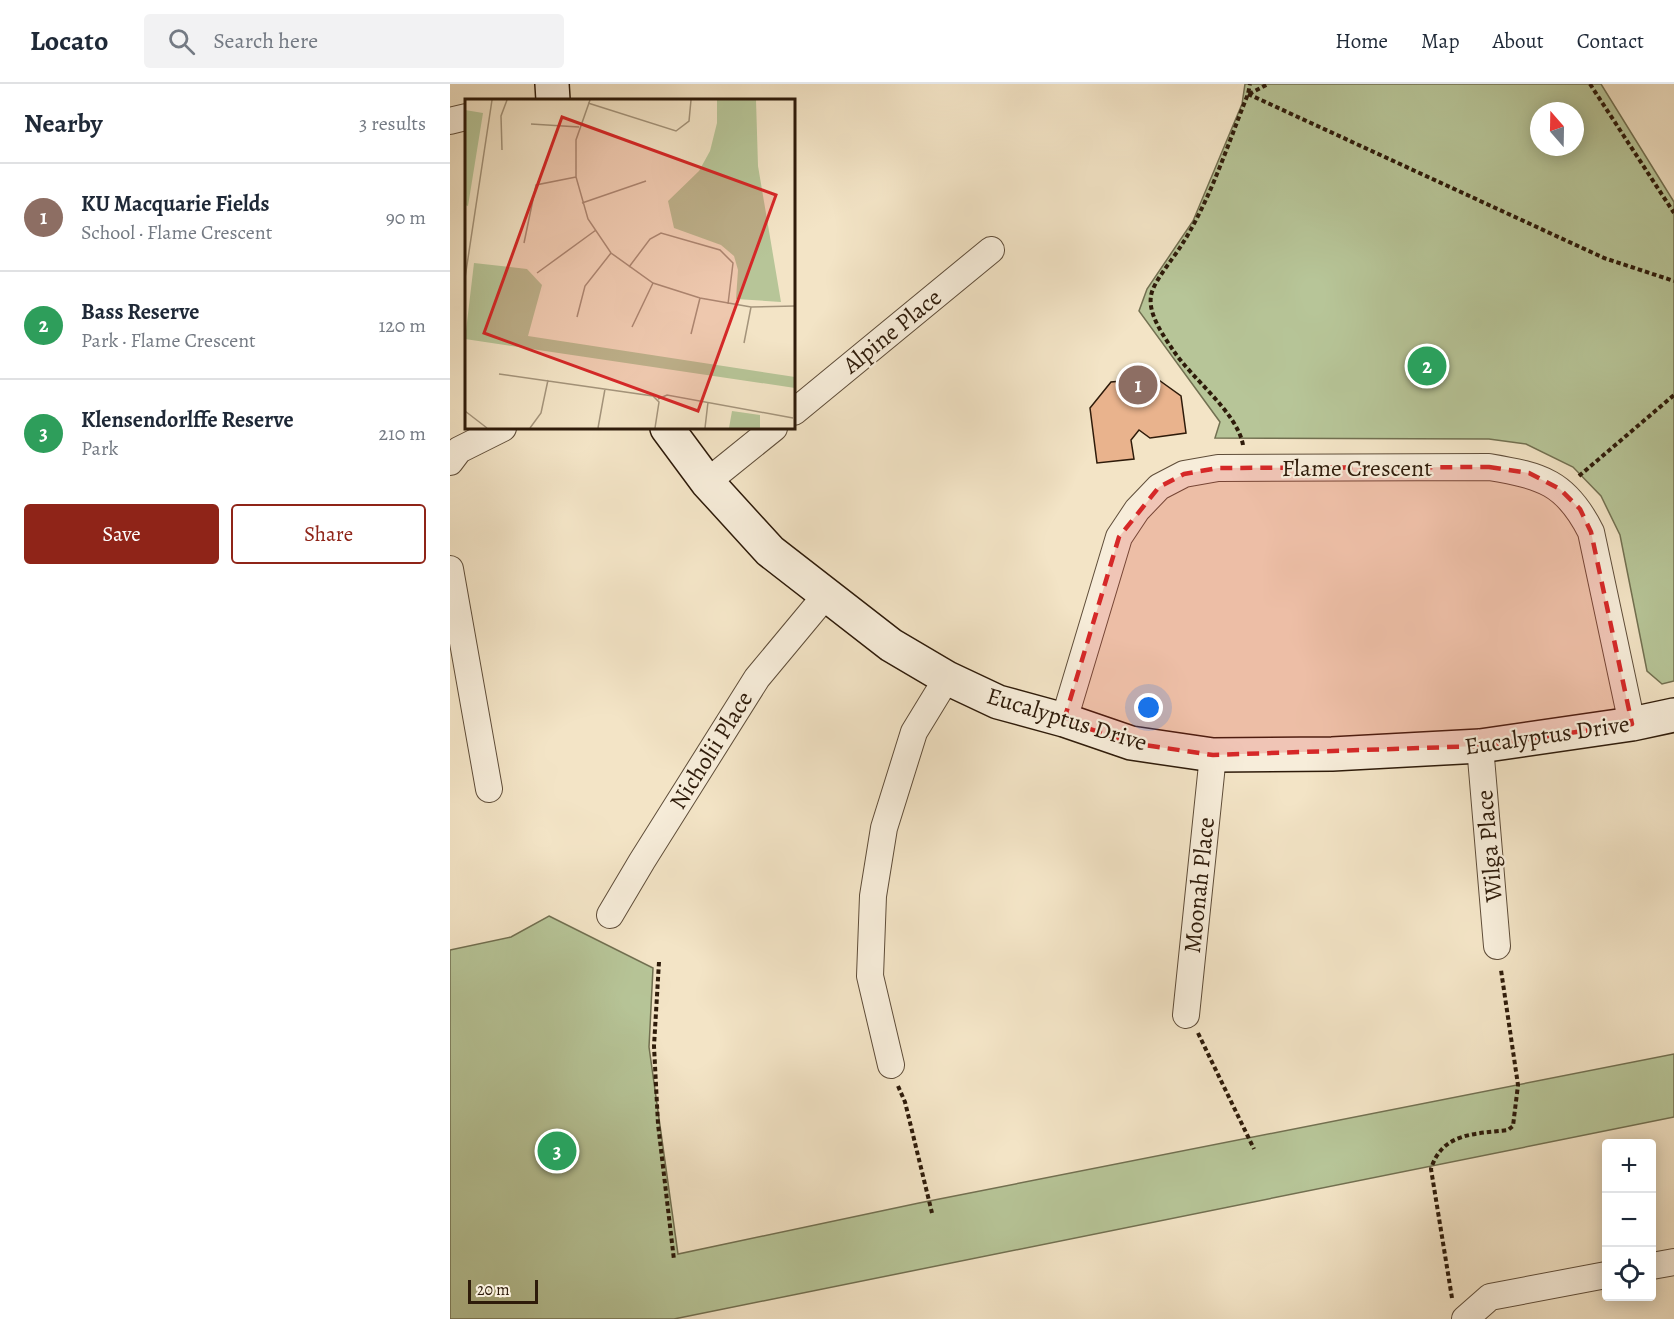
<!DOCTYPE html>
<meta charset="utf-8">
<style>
:root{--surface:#fff;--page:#f2f2f3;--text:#1f2937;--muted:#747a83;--line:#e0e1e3;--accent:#8f2418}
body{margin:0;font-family:Alegreya,serif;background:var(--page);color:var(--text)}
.controls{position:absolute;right:18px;bottom:18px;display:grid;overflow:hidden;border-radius:6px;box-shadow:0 3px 15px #0003}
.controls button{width:54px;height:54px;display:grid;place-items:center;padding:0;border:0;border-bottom:2px solid var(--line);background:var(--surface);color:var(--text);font:30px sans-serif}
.compass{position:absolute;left:1080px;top:18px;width:54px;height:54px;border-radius:50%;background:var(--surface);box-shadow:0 3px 15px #0003;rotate:340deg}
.scale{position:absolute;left:18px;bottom:15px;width:70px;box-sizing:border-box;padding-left:6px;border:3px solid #2e1b0a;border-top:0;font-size:16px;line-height:21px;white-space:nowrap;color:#2e1b0a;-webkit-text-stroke:4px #f7edda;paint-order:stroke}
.you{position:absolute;left:699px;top:624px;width:21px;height:21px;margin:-15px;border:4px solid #fff;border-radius:50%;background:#1a73e8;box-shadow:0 0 0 9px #1a73e833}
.badge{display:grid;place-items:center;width:39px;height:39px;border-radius:50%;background:var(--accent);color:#fff;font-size:20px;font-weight:700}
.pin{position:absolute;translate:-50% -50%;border:3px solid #fff;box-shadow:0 2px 6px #0006}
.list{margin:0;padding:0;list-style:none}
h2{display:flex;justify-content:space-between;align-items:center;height:78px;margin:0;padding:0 24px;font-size:26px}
h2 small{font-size:20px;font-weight:400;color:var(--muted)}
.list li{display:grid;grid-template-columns:39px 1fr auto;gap:18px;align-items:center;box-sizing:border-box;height:108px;padding:0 24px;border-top:2px solid var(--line)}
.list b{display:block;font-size:22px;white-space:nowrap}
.list p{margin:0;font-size:20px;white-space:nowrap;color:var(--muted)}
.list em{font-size:20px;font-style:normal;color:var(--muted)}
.actions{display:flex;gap:12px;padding:18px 24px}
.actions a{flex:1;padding:14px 0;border:2px solid var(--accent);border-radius:6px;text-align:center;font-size:21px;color:var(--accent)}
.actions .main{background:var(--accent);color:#fff}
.icon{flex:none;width:33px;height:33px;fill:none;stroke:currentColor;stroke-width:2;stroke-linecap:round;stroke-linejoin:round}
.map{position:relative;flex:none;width:1224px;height:1235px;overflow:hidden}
header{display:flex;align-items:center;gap:36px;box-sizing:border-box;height:84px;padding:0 30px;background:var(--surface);border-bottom:2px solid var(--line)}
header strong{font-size:28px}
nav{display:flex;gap:33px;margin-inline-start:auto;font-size:21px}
.search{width:420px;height:54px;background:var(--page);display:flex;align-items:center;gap:15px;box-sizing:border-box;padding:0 21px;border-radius:6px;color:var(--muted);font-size:22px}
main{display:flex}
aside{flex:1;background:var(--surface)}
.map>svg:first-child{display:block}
.green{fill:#b7c598;stroke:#727051;stroke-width:1.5;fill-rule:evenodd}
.building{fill:#e9b38d;stroke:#2e1b0a;stroke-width:1.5}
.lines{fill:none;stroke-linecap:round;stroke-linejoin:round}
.street-casing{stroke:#5f4d39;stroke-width:28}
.secondary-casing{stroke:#2e1b0a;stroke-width:36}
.path{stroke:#2e1b0a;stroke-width:4;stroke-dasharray:4.5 3;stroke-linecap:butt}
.street{stroke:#f7edda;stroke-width:26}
.secondary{stroke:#f7edda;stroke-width:33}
.marked{fill:#d62828;fill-opacity:0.2;stroke:#d62828;stroke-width:4.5;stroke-dasharray:12 8;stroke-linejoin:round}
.labels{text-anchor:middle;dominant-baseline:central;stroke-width:4.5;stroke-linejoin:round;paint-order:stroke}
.street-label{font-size:24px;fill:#2e1b0a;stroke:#f7edda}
.inset-road{fill:none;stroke:#a4947b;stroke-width:1.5}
.view{fill:#d62828;fill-opacity:0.15;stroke:#d62828;stroke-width:3}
.inset-edge{fill:none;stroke:#2e1b0a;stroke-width:3}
</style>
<header>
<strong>Locato</strong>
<div class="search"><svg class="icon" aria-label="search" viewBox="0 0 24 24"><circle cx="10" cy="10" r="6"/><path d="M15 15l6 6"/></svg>Search here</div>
<nav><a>Home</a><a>Map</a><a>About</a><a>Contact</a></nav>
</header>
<main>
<aside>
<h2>Nearby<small>3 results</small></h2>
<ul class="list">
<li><span class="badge" style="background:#8d6e63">1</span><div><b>KU Macquarie Fields</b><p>School · Flame Crescent</p></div><em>90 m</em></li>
<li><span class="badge" style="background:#2e9e5b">2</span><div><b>Bass Reserve</b><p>Park · Flame Crescent</p></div><em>120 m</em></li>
<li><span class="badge" style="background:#2e9e5b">3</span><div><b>Klensendorlffe Reserve</b><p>Park</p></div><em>210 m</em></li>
</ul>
<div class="actions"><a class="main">Save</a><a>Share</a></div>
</aside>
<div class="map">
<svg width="1224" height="1235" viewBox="0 0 1224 1235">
<rect width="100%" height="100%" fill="#f3e4c6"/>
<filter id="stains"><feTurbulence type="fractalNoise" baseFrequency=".00333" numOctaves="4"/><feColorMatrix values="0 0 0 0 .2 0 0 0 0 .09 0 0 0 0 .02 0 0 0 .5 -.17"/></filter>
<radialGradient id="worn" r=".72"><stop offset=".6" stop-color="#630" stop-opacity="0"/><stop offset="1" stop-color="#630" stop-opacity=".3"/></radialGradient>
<g class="green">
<path d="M795,0H1151L1224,118V597L1212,600L1197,587L1170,451L1151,412L1123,383L1076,360L1039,355L765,354L770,338L689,227L697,205L743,137L792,20ZM1089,27H1125V63H1089Z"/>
<path d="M99,832L203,884L199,963L228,1170L469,1119L1224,970V1033L224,1235H0V866L61,853Z"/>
</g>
<path class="building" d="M706,294L731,312L736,349L700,354L689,346L681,356L684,375L647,379L640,324L661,298Z"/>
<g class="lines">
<defs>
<g id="street">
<path d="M0,37L16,33"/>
<path d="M344,328L541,166"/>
<path d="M0,378L9,366L53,344"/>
<path d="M257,398L324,344"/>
<path d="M0,485L39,705"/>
<path d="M614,636L669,453L687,426L709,403L734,390L768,384L1039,383C1092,392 1116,398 1141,448L1182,640"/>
<path d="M1030,662L1047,862"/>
<path d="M160,831L192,777L307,594L376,511"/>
<path d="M736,931L763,671"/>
<path d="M441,981L420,892L423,812L434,744L464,648L497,594"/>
<path d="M1202,1182L1224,1178"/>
<path d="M1015,1235L1040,1213L1156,1191"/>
</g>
<g id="secondary">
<path d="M102,0L103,16"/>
<path d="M217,344L257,398L320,467L441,561L497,594L548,618L614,636L681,659L763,671L882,670L1030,662L1182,640L1224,631"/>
</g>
</defs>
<use href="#street" class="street-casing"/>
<use href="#secondary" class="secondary-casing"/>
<g class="path">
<path d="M1140,0L1224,129"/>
<path d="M798,10L1154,174L1224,197"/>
<path d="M799,10L818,0"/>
<path d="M793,361C787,328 742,295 723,266C713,251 698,230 701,212C702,200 722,176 729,165C760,118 777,62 798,10L800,0"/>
<path d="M1129,392L1224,311"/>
<path d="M209,878L204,962L208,1040L224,1176"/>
<path d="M748,949L804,1065"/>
<path d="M448,1002L455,1018L482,1129"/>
<path d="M1002,1214L981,1085C992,1048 1026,1050 1058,1046L1063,1042L1068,1001L1051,886"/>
</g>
<use href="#street" class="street"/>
<use href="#secondary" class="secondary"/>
</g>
<path class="marked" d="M1039,383L1079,389L1110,405L1130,425L1141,448L1182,640L1030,662L763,671L681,659L614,636L669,453L709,403L734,390L768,384Z"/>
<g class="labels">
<g class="street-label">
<text transform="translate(442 247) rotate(-39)">Alpine Place</text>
<text x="907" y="384">Flame Crescent</text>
<text transform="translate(617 635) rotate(17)">Eucalyptus Drive</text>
<text transform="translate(1097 651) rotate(-8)">Eucalyptus Drive</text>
<text transform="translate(261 666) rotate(-58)">Nicholii Place</text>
<text transform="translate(1039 762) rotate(-95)">Wilga Place</text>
<text transform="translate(749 801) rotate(-84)">Moonah Place</text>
</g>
</g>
<g transform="translate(15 15)">
<rect width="330" height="330" fill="#f3e4c6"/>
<path d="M252,1H291L293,67L316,203L271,200L273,171L269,157L256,146L209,129L203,102L234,72L245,52L252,24ZM0,11L18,14L3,107L0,106ZM9,164L62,170L77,186L63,237L330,278V289L0,240ZM267,312L295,316V329H264Z" fill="#b7c598"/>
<path class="inset-road" d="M125,1L111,41V78L123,120L146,154L188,184L235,199L286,208L330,207M123,4L211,32L224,22L226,1M66,25L114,28M37,51L36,17L42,1M117,104L181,82M59,144L71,86L111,78M164,168L185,140L196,134L255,151L268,164L263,205M72,174L131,131M0,179L27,1M112,218L120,187L146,154M167,228L188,184M226,235L235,199M279,244L286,208M34,275L188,297L194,303L190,329M193,300L202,296L328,319M0,312L22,329M65,329L76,314L83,281M133,329L140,290M240,329L243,303"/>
<path class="view" d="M97,18L311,96L233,312L19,234Z"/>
<rect width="330" height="330" class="inset-edge"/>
</g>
<rect width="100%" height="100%" filter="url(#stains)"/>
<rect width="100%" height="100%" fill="url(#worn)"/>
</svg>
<div class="controls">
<button>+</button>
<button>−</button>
<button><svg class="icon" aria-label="locate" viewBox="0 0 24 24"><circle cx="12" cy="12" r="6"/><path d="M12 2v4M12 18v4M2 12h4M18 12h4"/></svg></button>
</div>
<svg class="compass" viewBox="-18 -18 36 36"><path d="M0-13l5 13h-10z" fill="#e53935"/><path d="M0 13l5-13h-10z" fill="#747a83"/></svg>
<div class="scale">20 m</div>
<div class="you"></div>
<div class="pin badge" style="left:688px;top:301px;background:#8d6e63">1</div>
<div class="pin badge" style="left:977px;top:282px;background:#2e9e5b">2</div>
<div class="pin badge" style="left:107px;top:1067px;background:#2e9e5b">3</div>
</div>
</main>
